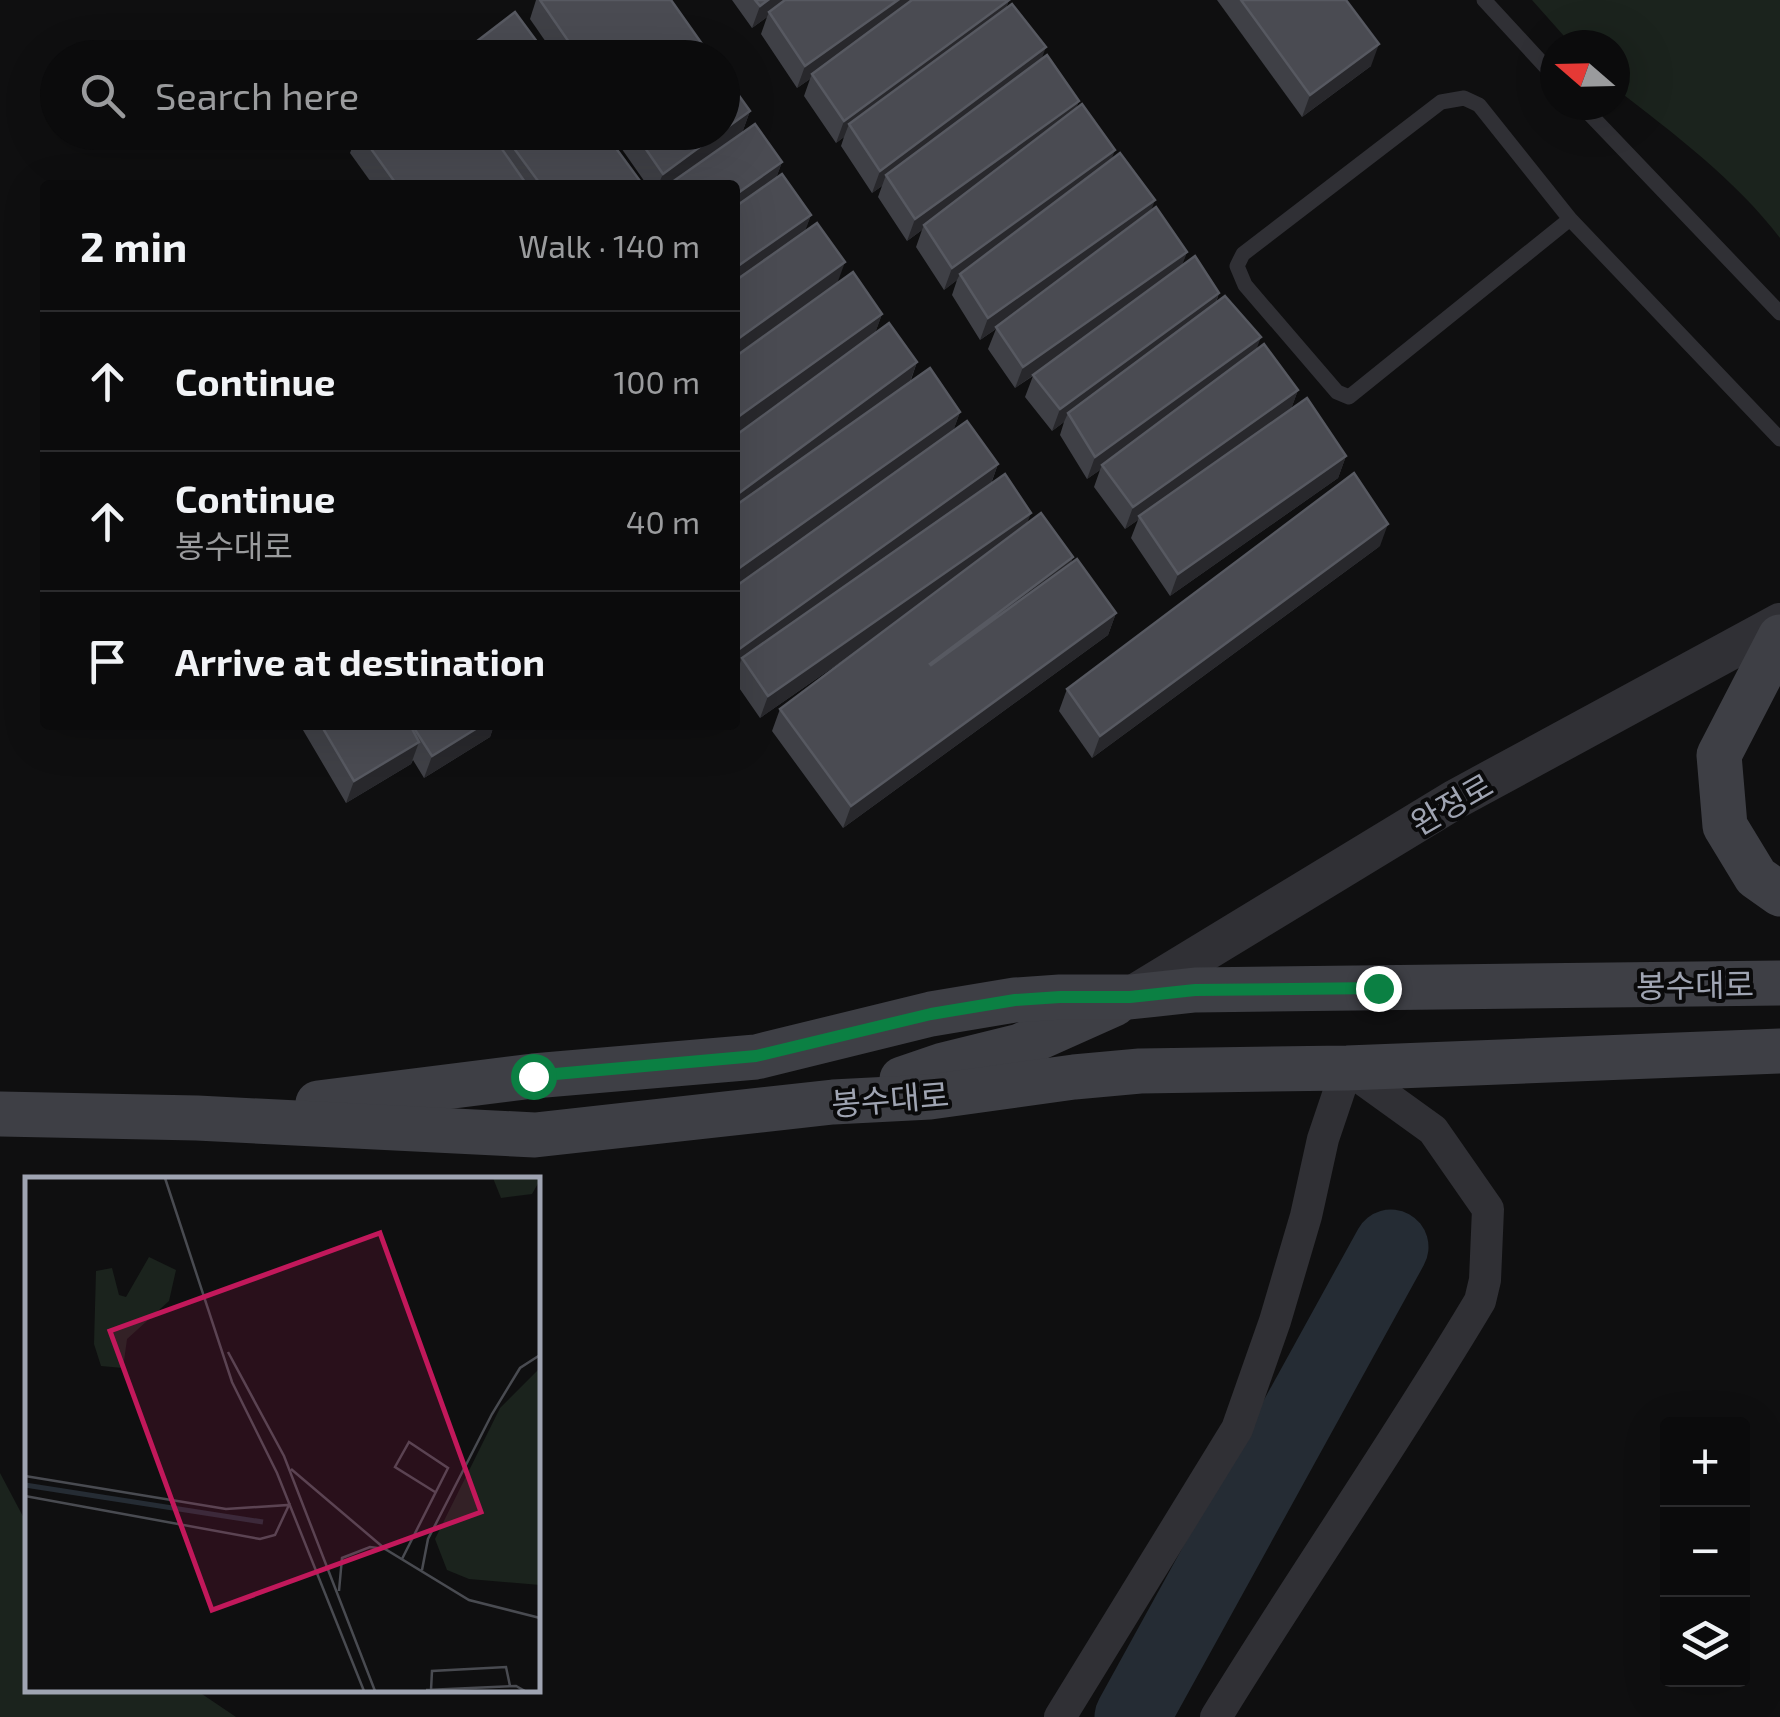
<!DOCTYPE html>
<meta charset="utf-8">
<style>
:root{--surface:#0b0b0c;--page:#19191a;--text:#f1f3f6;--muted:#9a9b9d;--line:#2b2b2d}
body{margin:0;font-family:"Exo 2","Noto Sans KR",sans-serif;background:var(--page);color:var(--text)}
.controls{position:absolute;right:30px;bottom:30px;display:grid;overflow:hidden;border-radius:10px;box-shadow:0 10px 40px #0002}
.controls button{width:90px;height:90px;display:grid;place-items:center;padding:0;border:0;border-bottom:2px solid var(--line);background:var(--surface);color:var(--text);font:50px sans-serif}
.compass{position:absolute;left:1540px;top:30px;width:90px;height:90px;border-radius:50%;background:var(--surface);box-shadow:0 10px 40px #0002;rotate:290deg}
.stop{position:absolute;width:30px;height:30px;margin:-22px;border:8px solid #0b8043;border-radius:50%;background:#fff}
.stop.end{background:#0b8043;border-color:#fff;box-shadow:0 2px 10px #0008}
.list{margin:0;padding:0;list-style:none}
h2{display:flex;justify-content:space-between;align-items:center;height:130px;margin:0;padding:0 40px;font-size:42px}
h2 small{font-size:32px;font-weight:400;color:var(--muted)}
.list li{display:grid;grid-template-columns:65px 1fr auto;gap:30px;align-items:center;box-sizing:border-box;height:140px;padding:0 40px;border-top:2px solid var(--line)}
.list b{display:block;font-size:38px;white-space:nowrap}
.list p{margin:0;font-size:32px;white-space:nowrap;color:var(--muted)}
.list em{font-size:32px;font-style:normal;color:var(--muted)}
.icon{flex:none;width:55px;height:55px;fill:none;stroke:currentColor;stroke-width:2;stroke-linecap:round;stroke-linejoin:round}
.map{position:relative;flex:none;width:1780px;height:1717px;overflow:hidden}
.search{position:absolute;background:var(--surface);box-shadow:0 10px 40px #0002;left:40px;top:40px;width:700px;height:110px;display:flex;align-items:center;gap:25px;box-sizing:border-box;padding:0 35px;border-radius:55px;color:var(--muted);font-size:38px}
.panel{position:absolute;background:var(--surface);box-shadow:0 10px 40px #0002;left:40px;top:180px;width:700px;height:550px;border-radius:10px}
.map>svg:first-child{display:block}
.green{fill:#1b231d}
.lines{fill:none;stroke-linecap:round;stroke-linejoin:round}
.river{stroke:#252c34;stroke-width:75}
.service{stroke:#303035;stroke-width:15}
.minor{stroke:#303035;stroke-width:32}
.tertiary{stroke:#303035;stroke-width:40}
.secondary{stroke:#3e3f45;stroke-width:45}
.wall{fill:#3f4046}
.shaded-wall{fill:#28282c}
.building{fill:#4a4b52;stroke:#575961;stroke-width:2.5}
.route{stroke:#0b8043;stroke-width:12}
.labels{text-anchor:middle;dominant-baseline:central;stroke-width:8;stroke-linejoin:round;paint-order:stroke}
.street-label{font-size:32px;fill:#9fa4b2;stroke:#0a0a0b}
.inset-river{fill:none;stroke:#252c34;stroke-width:5}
.inset-road{fill:none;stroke:#494b51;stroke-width:2.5}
.view{fill:#c2185b;fill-opacity:0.15;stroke:#c2185b;stroke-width:5}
.inset-edge{fill:none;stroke:#9fa4b2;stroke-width:5}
</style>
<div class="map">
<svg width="1780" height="1717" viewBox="0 0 1780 1717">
<rect width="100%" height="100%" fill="#0f0f10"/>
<g class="green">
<path d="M1532,0H1780V238C1735,179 1673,133 1615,88V45H1572Z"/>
<path d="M0,1473L27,1524L28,1690H196L236,1717H0Z"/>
</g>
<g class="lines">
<path class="river" d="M1132,1717L1391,1247"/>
<g class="service">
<path d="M1484,0L1555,77"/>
<path d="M1581,105L1780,313"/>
<path d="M1570,219L1349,397L1337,392L1245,285L1237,266L1243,254L1441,102L1464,98L1479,105L1570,219L1780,439"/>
</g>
<path class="minor" d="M1060,1717L1237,1429L1275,1321L1306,1216L1323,1139L1347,1068L1433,1130L1488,1209L1485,1280L1480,1301C1396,1442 1302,1577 1216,1717"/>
<path class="tertiary" d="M1130,997L1454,800L1780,623"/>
<g class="secondary">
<path d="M1780,637L1719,755L1725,826L1756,877L1780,894"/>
<path d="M902,1079L943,1065L1020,1046L1114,1004"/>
<path d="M318,1103L533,1076L756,1057L931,1014L1015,1000L1060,997H1130L1195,990L1780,983"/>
<path d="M0,1114L197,1118L535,1135L833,1102L930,1097L1074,1077L1140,1071L1347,1068L1780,1051"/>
</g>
</g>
<g class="wall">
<path d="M536,0H671L712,58H557L530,19Z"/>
<path d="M732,0H1009L1006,8L1041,59L1079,101L1075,109L1111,160L1151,211L1187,252L1181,266L1219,293L1216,303L1257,349L1298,390L1291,409L1346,456L1338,478L1170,596L1131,538L1138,520L1125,529L1094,487L1100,470L1087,479L1060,435L1064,422L1052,431L1025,397L1033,376L1015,388L988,349L996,329L980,340L952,295L957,280L944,290L916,247L922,230L907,241L878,197L882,186L872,193L841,146L844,137L836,143L804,96L810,79L797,88L761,34L767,17L752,28Z"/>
<path d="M1217,0H1346L1371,66L1302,117Z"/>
<path d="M750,111L742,133L782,162L776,178L811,215L804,232L837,284L882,314L875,333L917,362L910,383L960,412L953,431L998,464L991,484L1027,524L1073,557L1070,564L1116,613L1108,635L843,828L772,731L780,709L871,641L760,718L735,682L739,666L735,668V185H647L610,132H722Z"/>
<path d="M358,132H604L643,185H373L350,153Z"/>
<path d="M1380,546L1092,758L1059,711L1067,689Z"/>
<path d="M300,725H494L490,737L424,778L413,760L411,764L346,803Z"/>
</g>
<g class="shaded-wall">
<path d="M768,0H790L769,12L767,17L752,28L760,6Z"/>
<path d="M898,0H922L812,74L810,79L797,88L805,66Z"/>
<path d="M1009,0L1001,22L849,124L844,137L836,143L844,121Z"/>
<path d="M1379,44L1371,66L1302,117L1310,95Z"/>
<path d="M1046,47L1038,69L886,175L882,186L872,193L880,171Z"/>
<path d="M1079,101L1071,123L924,225L922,230L907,241L915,219Z"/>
<path d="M750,111L742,133L669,185H658L663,174L720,132H722V131Z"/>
<path d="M1115,150L1107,172L960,274L957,280L944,290L952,268Z"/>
<path d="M782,162L774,184L735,211V195Z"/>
<path d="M1155,200L1147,222L980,340L988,318Z"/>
<path d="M811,215L803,237L735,285V268Z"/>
<path d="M1187,252L1179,274L1015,388L1023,367Z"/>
<path d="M845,262L837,284L735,357V341Z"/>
<path d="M1219,293L1211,315L1068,413L1064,422L1052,431L1060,409Z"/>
<path d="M882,314L874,336L735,435V419Z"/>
<path d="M1261,337L1253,359L1102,465L1100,470L1087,479L1095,457Z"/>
<path d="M917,362L909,384L735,512V496Z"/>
<path d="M1298,390L1290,412L1139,516L1138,520L1125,529L1133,507Z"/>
<path d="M960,412L952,434L735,587V571Z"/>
<path d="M1346,456L1338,478L1170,596L1178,574Z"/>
<path d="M998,464L990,486L742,658L739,666L735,668V652Z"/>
<path d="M1031,513L1023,535L760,718L768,696Z"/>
<path d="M1388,524L1380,546L1092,758L1100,736Z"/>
<path d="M1073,557L1065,579L922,686L930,664Z"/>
<path d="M1116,613L1108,635L843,828L851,806Z"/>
<path d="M482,725H494L490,737L424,778L432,756Z"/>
<path d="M419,742L411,764L346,803L354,781Z"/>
</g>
<g class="building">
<path d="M540,0H671L712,58H580Z"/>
<path d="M755,0H768L760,6Z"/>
<path d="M785,0H898L805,66L769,12Z"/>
<path d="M912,0H1009L844,121L812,74Z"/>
<path d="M1241,0H1346L1379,44L1310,95Z"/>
<path d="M1012,4L1046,47L880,171L849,124Z"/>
<path d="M515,12L549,58H455Z"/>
<path d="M1047,55L1079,101L915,219L886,175Z"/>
<path d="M722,72L750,111L722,131Z"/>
<path d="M1082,104L1115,150L952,268L924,225Z"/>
<path d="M755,124L782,162L735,195V185H668Z"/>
<path d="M359,132H490L527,185H397Z"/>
<path d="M502,132H604L643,185H541Z"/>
<path d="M634,132H720L663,174Z"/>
<path d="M1120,153L1155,200L988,318L960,274Z"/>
<path d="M782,174L811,215L735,268V207Z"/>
<path d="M1156,207L1187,252L1023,367L996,327Z"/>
<path d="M817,223L845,262L735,341V281Z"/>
<path d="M1195,256L1219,293L1060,409L1033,375Z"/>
<path d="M853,272L882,314L735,419V357Z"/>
<path d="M1225,296L1261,337L1095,457L1068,413Z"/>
<path d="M889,323L917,362L735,496V436Z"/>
<path d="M1264,344L1298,390L1133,507L1102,465Z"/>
<path d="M930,368L960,412L735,571V506Z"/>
<path d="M1307,398L1346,456L1178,574L1139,516Z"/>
<path d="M967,421L998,464L735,652V587Z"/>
<path d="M1354,473L1388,524L1100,736L1067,689Z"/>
<path d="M1005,474L1031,513L768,696L742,658Z"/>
<path d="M1041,513L1073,557L930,664L931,665L1077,559L1116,613L851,806L780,709Z"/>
<path d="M321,725H410L419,742L354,781Z"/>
<path d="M412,725H482L432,756Z"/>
</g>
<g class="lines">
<path class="route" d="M533,1076L756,1056L931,1014L1015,1000L1060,997H1130L1195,990L1378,988"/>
</g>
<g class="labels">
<g class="street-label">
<text transform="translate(1451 803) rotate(-30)">완정로</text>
<text transform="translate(1695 984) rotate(-1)">봉수대로</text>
<text transform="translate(890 1098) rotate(-5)">봉수대로</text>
</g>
</g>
<g transform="translate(25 1177)">
<rect width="515" height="515" fill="#0f0f10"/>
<path d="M468,1H515V3L507,17L476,21ZM124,80L151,93L144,124L102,162L98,191L76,189L69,167L71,94L87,91L94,118L101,120ZM515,191V408L444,402L422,393L410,362L475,231Z" fill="#1b231d"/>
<path class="inset-river" d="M0,308L238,345"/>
<path class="inset-road" d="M140,1L207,205L252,296L339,514M203,175L259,279L350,514M266,292L359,371M0,299L201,332L264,328L250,358L235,362L0,319M377,382L423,291L384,265L370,290L410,315M397,393L403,362L467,237L495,191L515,178M314,414L317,381L345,370L360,372L444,423L515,441M401,513L491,509L500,514M406,513L407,494L481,490L485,509"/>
<path class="view" d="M355,56L456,335L187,433L85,154Z"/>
<rect width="515" height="515" class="inset-edge"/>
</g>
</svg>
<div class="controls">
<button>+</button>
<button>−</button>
<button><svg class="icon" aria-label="layers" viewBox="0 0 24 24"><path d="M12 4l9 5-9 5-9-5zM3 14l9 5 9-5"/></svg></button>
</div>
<svg class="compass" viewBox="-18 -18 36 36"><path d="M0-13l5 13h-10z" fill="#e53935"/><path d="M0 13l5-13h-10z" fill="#9a9b9d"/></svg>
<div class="stop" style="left:533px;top:1076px"></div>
<div class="stop end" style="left:1378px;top:988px"></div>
<div class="search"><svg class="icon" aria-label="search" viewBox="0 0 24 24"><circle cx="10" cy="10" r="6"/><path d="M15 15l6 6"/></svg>Search here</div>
<section class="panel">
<h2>2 min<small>Walk · 140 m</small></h2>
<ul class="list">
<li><svg class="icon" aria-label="ahead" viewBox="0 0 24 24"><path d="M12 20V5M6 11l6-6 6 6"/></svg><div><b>Continue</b></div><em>100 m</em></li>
<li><svg class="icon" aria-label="ahead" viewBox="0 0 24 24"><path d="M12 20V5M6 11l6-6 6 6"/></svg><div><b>Continue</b><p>봉수대로</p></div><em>40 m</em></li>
<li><svg class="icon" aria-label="arrive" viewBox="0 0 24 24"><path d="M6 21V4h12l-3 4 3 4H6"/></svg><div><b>Arrive at destination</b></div></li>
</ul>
</section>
</div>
